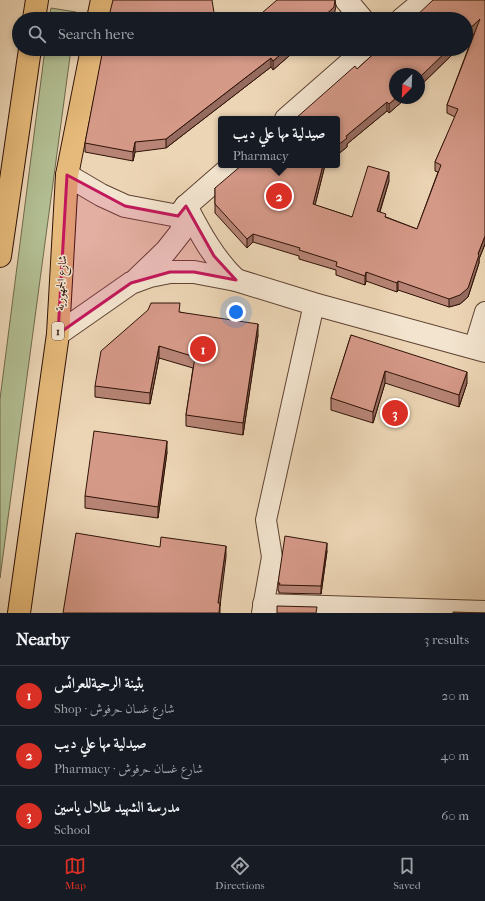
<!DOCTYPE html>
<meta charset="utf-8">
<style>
:root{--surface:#171b24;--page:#20242c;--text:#f1f3f6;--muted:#9ea1a6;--line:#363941;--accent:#d93025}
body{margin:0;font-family:"IM FELL French Canon",Amiri,serif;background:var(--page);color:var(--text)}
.compass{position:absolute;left:389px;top:68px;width:36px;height:36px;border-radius:50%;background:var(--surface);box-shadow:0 2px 6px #0003;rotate:204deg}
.you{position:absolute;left:236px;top:312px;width:14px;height:14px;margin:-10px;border:3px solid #fff;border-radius:50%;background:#1a73e8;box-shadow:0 0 0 6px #1a73e833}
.badge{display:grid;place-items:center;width:26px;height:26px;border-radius:50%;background:var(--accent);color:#fff;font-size:13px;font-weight:700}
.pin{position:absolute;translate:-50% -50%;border:2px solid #fff;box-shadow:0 1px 4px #0006}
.popup{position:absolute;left:218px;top:116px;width:122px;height:52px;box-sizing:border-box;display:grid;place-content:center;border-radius:4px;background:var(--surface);filter:drop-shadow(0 1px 3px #0005);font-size:13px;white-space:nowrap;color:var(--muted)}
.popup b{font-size:15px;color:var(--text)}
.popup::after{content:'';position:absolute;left:50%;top:100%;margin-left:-8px;border:8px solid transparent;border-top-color:var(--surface)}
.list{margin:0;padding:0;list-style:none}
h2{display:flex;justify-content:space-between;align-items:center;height:52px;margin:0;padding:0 16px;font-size:17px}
h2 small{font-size:13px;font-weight:400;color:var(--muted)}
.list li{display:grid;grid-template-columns:26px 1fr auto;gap:12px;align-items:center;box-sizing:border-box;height:60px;padding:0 16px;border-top:1px solid var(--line)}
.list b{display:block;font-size:15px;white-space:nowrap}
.list p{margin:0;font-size:13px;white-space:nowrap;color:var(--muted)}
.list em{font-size:13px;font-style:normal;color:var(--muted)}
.icon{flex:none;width:22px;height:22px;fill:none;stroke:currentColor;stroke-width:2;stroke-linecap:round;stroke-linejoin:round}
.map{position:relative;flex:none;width:485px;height:613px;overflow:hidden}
.search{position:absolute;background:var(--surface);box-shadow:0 2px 6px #0003;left:12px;right:12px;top:12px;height:44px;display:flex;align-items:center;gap:10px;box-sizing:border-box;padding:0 14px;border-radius:22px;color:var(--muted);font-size:15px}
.sheet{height:232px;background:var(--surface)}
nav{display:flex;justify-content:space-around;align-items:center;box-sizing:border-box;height:56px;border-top:1px solid var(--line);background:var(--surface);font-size:11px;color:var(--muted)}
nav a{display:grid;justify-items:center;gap:2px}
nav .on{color:var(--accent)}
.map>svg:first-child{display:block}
.green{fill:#b2be92;stroke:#70684c}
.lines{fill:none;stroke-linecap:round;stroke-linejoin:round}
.minor-casing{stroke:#5e4332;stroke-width:22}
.tertiary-casing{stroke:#5e4332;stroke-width:24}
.primary-casing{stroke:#2f1207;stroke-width:24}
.minor{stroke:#f3e4cf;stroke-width:20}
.tertiary{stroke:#f3e4cf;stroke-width:22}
.primary{stroke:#e6ba7a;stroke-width:22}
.wall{fill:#b78475;stroke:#2f1207}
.shaded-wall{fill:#956b5f;stroke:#2f1207}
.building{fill:#d59988;stroke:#2f1207}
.marked{fill:#c2185b;fill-opacity:0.2;stroke:#c2185b;stroke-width:3;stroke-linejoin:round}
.labels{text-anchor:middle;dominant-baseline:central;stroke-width:3;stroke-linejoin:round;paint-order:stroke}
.shield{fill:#f3e4cf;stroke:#6a5143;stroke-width:1}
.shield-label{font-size:11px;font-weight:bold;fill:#2f1207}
.street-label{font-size:12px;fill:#2f1207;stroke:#f3e4cf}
</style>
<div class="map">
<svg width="485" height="613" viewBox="0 0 485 613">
<rect width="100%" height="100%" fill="#ecd5b5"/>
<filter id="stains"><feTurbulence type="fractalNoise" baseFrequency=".005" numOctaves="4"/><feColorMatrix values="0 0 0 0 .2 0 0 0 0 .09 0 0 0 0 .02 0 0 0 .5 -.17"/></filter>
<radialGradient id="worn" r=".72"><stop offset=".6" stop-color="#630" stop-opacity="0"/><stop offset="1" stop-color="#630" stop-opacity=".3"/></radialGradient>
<g class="green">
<path d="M51,8L76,12L75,19H49Z"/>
<path d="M45,49H71L0,578V399Z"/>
</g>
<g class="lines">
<defs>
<g id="minor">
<path d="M474,348L485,312"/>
<path d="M263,604L485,611"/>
<path d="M262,613L272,557L266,520L314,304"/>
</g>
<g id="tertiary">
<path d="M346,0L362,19"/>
<path d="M402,19L425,0"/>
<path d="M286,119L366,49"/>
<path d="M67,175L101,195L125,206L178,216L186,206L233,165"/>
<path d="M186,206C200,233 214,259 236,280"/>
<path d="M137,279L166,251L181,232L186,206"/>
<path d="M58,334L131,283L150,276L170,272H194L236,280L314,304L485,351"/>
</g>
<g id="primary">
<path d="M34,19L37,0"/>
<path d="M98,19L102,0"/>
<path d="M0,256L30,49"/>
<path d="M19,613L58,334L67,175L92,49"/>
</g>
</defs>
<use href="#minor" class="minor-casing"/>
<use href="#tertiary" class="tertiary-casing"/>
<use href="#primary" class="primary-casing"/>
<use href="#minor" class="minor"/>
<use href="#tertiary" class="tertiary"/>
<use href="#primary" class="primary"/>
</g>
<g class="wall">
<path d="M485,0V244L479,259V263L468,297L460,304L449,307L398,290L397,292L366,281L365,285L336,275V270L299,259V256L253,242L247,248L215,213V188L325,165L315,205L352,217L389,181L380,212L386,217L417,229L438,172L435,171V162L455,117L447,113V105L474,33L466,41V19Z"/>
<path d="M221,49H297L273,70L271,67L166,148L135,152L133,161L85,152V143Z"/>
<path d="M379,49H458L422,84L395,74L404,98V100L389,113L387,111L347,144V147L337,155V119L357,69Z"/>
<path d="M180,312L258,335L243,435L186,426V415L193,368L159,358L150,404L95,397V386Z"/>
<path d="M351,335L467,383L459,407L385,383L373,423L331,410V398Z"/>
<path d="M167,452L158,518L85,508V496Z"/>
<path d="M327,551L321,594L279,593V591H278V583Z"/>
</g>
<g class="shaded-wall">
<path d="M335,0L336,6L334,16L331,19H321Z"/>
<path d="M480,19V28L466,41V32Z"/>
<path d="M287,49H297L273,70V61Z"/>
<path d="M449,49H458L422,84L419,86V77Z"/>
<path d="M271,58V67L166,148V139Z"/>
<path d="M396,98H404V100L389,113V104Z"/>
<path d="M387,102V111L347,144V147L337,155V146L346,136Z"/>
<path d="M135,142V152L133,161V152Z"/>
<path d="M323,165H325L313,213V204Z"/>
<path d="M389,172V181L377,220V211Z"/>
<path d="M253,234V242L247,248V239Z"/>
<path d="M485,236V244L479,259V263L468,297L460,304L449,307V299L478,254Z"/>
<path d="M366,272V281L365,285V276Z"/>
<path d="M398,281V290L397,292V283Z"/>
<path d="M258,324V335L243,435V423Z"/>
<path d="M159,346V358L150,404V393Z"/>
<path d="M385,371V383L373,423V412Z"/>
<path d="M467,372V383L459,407V395Z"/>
<path d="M167,441V452L158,518V507Z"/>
<path d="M327,543V551L321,594V586Z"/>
<path d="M226,546V557L220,606V603V613H218V603Z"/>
</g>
<g class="building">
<path d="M113,0H212L215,19H106L108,18L110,12Z"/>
<path d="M277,0H335L334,7L321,19H255Z"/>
<path d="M433,0H485V236L478,254L479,255L468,288L460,295L449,299L398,281L397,283L366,272L365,276L336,266L337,262L299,250L300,248L253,234L247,239L215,204V188L242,165H323L313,204L352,217L368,166L389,172L377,211L386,214L385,217L417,229L441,165L435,162L458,109L447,105L480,19L466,32V19H413Z"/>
<path d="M103,49H219L220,50L221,49H287L273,61L271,58L166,139L135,142L133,152L85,143Z"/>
<path d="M379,49H449L422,75L419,77V74H395V98H396L389,104L387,102L346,136L347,138L337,146V119H295L355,66L357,69Z"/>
<path d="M151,303H180L179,312L258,324L243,423L186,415L195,357L159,346L150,393L95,386L101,351L148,310Z"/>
<path d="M351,335L467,372L459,395L385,371L373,412L331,398Z"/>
<path d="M94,431L167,441L158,507L85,496Z"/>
<path d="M76,533L160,547L161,537L226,546L218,603H220L219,613H63Z"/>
<path d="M285,536L327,543L321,586L279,585L280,583H278Z"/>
<path d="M277,606L317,607L316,613H277Z"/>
<path d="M453,612L485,613H453Z"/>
</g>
<path class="marked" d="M67,175L125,206L178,216L186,206L214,256L236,280L194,272H170L131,283L58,334Z"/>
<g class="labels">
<rect class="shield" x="52" y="322" width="12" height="18" rx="3"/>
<g class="shield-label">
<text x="58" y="331">1</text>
</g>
<g class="street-label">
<text transform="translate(61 283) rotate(-87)">شارع الجمهورية</text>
</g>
</g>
<rect width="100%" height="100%" filter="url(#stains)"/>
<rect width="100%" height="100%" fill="url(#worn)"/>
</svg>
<svg class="compass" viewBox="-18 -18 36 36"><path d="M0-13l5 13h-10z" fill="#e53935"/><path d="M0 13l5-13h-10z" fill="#9ea1a6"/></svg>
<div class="you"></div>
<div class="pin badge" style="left:203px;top:349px">1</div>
<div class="pin badge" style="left:279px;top:196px">2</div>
<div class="popup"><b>صيدلية مها علي ديب</b>Pharmacy</div>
<div class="pin badge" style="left:395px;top:413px">3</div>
<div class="search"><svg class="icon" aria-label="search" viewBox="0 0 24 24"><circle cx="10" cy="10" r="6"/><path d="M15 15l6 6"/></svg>Search here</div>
</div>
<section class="sheet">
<h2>Nearby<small>3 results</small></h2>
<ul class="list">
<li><span class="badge">1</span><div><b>بثينة الرحيةللعرائس</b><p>Shop · شارع غسان حرفوش</p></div><em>20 m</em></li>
<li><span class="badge">2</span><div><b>صيدلية مها علي ديب</b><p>Pharmacy · شارع غسان حرفوش</p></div><em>40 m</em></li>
<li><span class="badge">3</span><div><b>مدرسة الشهيد طلال ياسين</b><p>School</p></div><em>60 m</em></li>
</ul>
</section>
<nav>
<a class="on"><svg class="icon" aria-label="map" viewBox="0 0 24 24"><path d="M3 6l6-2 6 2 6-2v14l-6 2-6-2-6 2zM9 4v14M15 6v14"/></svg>Map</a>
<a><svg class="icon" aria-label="directions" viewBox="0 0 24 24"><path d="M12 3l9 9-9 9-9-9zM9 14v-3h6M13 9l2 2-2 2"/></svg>Directions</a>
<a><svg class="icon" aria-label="saved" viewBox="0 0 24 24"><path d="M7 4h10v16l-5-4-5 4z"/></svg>Saved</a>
</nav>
